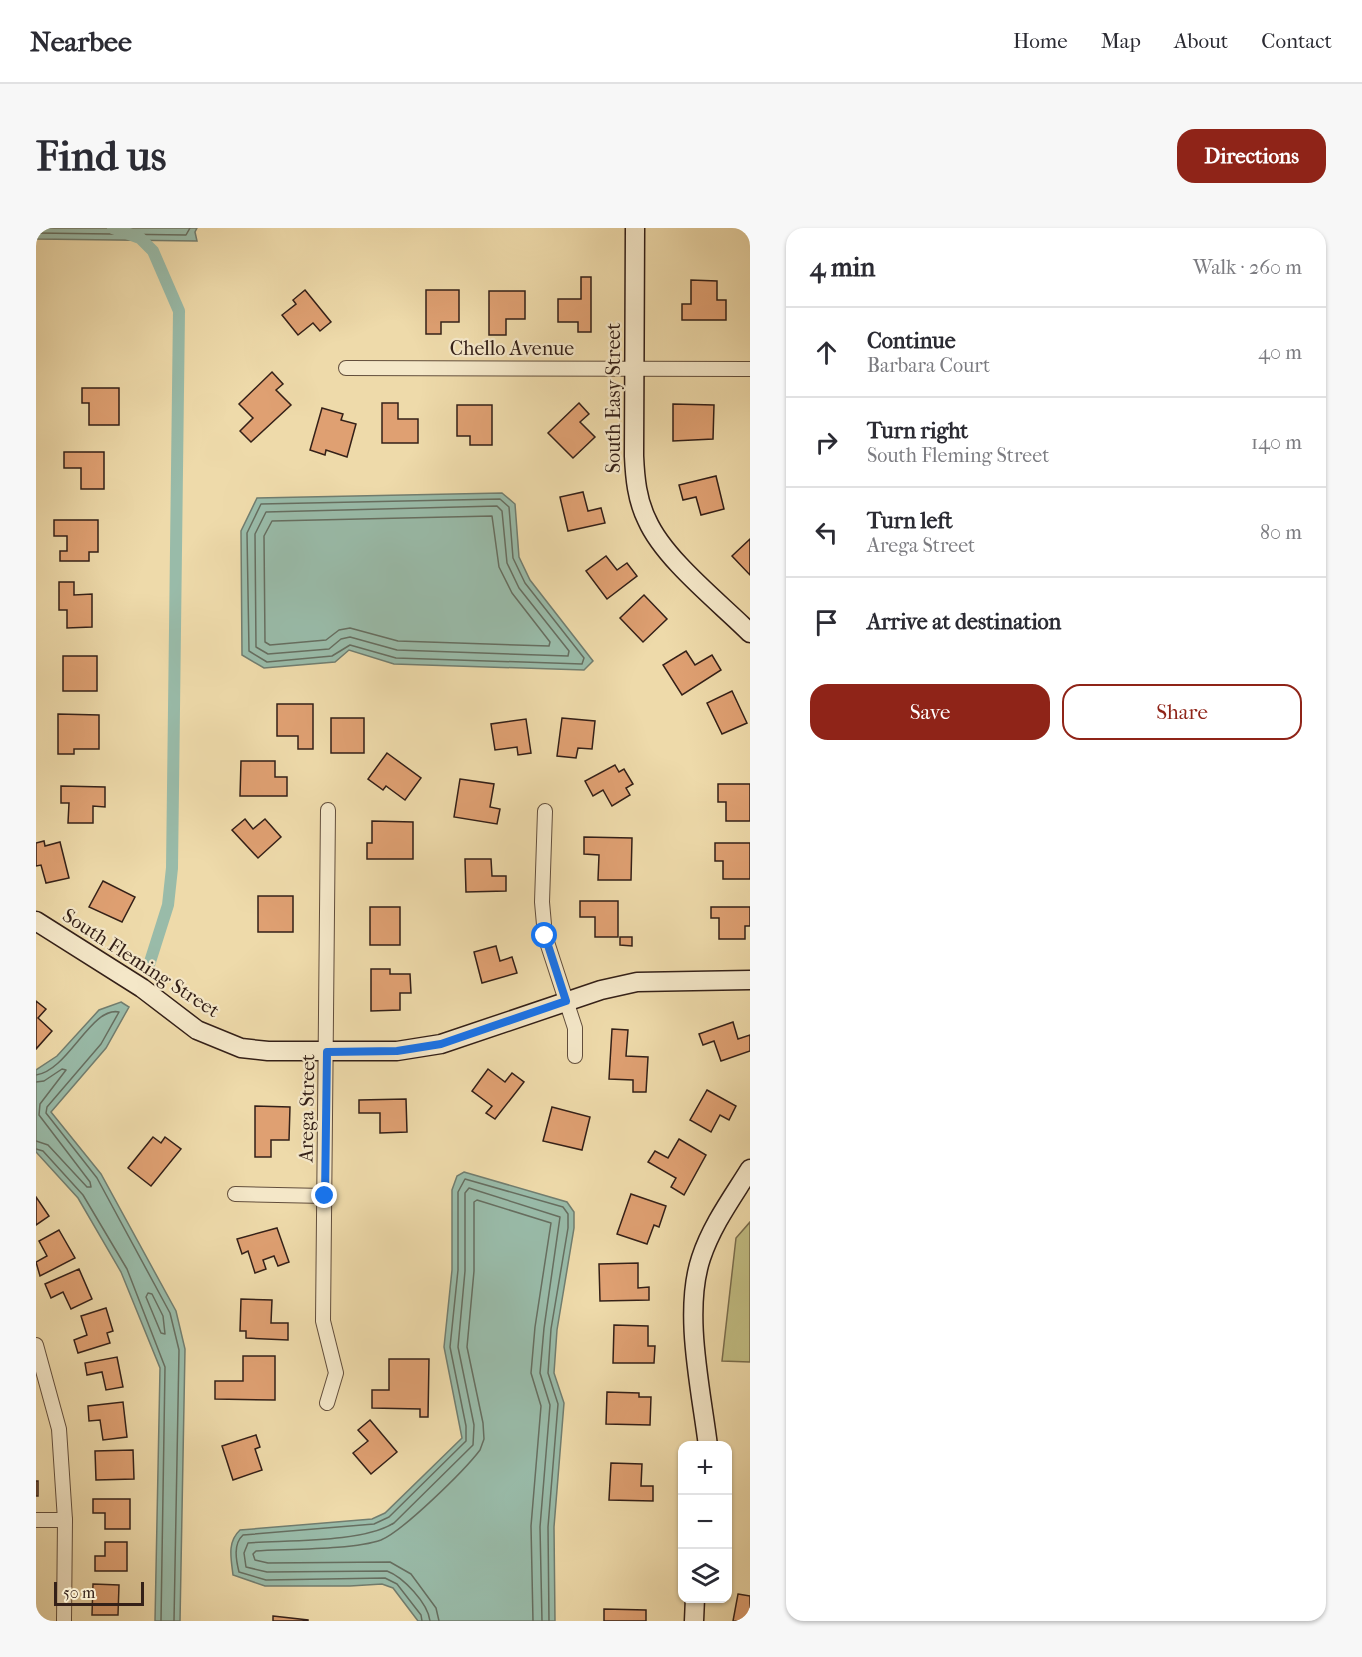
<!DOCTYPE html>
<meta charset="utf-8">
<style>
:root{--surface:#fff;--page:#f7f7f7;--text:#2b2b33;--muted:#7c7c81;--line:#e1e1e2;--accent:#8f2418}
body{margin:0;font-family:"IM FELL French Canon",serif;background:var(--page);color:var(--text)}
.controls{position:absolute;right:18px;bottom:18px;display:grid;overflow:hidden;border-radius:12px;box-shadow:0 2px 4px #0004}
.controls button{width:54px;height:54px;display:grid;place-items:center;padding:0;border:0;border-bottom:2px solid var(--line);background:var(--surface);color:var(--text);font:30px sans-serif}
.scale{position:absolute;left:18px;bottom:15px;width:90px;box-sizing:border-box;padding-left:6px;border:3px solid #342018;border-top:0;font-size:16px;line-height:21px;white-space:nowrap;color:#342018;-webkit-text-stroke:4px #f4e7c8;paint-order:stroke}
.stop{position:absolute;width:18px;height:18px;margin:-14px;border:4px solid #1a73e8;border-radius:50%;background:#fff}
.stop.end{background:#1a73e8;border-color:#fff;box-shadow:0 2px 6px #0008}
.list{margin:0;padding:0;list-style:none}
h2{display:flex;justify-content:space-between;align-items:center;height:78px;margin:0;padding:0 24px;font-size:26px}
h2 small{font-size:20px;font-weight:400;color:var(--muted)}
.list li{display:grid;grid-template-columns:39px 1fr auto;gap:18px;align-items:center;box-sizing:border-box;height:90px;padding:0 24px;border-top:2px solid var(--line)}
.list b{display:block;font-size:22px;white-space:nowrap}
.list p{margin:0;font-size:20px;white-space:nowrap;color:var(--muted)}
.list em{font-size:20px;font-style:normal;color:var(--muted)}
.actions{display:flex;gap:12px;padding:18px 24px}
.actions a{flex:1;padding:14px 0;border:2px solid var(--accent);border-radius:18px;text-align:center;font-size:21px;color:var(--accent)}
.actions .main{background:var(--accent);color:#fff}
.icon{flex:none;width:33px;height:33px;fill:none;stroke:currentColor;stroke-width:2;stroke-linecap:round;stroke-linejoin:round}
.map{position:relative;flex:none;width:714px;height:1393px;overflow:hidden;border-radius:18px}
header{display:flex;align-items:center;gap:36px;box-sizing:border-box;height:84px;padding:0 30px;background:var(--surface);border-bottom:2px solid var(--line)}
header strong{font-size:28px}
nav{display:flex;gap:33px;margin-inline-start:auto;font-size:21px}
.intro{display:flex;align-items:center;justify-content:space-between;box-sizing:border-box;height:144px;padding:0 36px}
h1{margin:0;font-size:42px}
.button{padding:15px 27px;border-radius:18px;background:var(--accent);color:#fff;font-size:21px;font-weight:700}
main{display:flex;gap:36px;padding:0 36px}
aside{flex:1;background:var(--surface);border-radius:18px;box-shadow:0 2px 4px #0004}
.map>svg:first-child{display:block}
.green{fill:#c1bd83;stroke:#7a6e4e;stroke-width:1.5}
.water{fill:#99bba9;stroke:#717d6f;stroke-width:1.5}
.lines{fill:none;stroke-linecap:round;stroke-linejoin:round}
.shore{stroke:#666e60;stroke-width:1.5}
.canal{stroke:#99bba9;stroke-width:12}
.building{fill:#dfa072;stroke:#342018;stroke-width:1.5}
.street-casing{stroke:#624e3c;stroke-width:16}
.secondary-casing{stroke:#342018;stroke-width:21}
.street{stroke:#f4e7c8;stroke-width:14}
.secondary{stroke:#f4e7c8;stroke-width:18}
.route{stroke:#1a73e8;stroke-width:8}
.labels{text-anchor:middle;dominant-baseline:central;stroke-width:4.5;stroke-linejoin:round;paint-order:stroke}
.street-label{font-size:20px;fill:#342018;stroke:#f4e7c8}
</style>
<header>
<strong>Nearbee</strong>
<nav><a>Home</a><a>Map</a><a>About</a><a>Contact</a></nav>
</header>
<div class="intro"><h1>Find us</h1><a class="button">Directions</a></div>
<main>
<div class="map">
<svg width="714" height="1393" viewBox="0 0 714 1393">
<rect width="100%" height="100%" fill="#eedaaa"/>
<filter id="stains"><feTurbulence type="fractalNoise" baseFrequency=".00333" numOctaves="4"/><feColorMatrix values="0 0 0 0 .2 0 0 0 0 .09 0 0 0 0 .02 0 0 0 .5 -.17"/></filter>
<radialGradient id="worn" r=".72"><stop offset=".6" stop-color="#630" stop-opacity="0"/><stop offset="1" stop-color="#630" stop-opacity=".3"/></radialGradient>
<path class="green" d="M714,994V1134L686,1133L700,1010Z"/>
<g class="water">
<path d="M0,0H161L159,4L161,13L0,11Z"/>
<path d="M466,265L479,276L483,329L494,352L557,433L548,442L358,436L313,422L299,434L228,440L206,427L205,303L221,270Z"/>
<path d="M85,774L93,779L70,820L15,884L65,946L140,1083L149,1121L144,1393H119L124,1140L85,1044L42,970L0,924V842L21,828L63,782Z"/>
<path d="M428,944L531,974L538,984V1000L521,1102L518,1145L528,1175L518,1299L519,1393H382L357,1360L346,1356L314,1358H229L197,1347C195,1330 191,1314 204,1302L336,1291L349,1285L426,1210L408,1119L416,1042V962L421,948Z"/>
</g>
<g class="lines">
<g class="shore">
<path d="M0,5L150,7L154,0"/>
<path d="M464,271L473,279L477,330L489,355L548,430L546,436L360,430L314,417L296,428L231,434L213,423L211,305L225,276Z"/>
<path d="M461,278L466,283L471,335L483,360L533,423L532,428L361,422L314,409L305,411L293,421L232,426L220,419L219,306L230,284Z"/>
<path d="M456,288L463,339L476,365L514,414L513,418L362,413L314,400L303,402L290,412L234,417L229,414L228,308L236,293Z"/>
<path d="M0,847C32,843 55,778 83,784L65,816L11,879L10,885L61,950L134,1085L143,1122L138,1393"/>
<path d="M0,854L8,853L26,841L30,842L4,876L3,887L54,954L55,959H51L12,917L0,913"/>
<path d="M0,921L7,923L47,967L91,1041L129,1139L125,1393"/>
<path d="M112,1065L116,1066L127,1088L129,1106L125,1105L110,1069Z"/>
<path d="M386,1393L385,1387L361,1356L349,1350L230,1352L203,1344C200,1332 197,1316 207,1307L338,1296L353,1289L430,1213V1198L414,1119L422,1042V964L429,951L527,979L532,986V1000L515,1101L512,1145L522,1176L512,1299L513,1393"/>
<path d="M394,1393C392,1375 367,1349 351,1343L231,1344L210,1339L208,1325L212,1315C251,1312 326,1315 358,1295L437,1217L438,1197L422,1119L429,1043V965L433,960L524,989L508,1100L504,1145L514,1177L504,1299L506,1393"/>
<path d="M403,1393L400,1380L375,1346L354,1334L232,1335L219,1332L217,1326L220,1323C252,1321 317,1322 345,1312C367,1303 429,1242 444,1222L448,1211L447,1195L431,1119L438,1043V974L441,972L515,995L499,1099L495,1145L505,1178L495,1298L497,1393"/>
</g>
<path class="canal" d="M77,0L104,10L117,23L143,83L136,640L132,677L113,737"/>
</g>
<g class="building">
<path d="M545,49H555V104H542V94H522V71H545Z"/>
<path d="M655,52L681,53V72H690V92H646V76H655Z"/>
<path d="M269,62L295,94L284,103L277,95L262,107L246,87L260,76L257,72Z"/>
<path d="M390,62H423V94H405V106H390Z"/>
<path d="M453,63H489V91H470V107H453Z"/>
<path d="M236,144L247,156L240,162L255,177L215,214L204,203L217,190L203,176Z"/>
<path d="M46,160H83V197H53V175H46Z"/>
<path d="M346,175H362V191H382V215H346Z"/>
<path d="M543,175L553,186L544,194L559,209L537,230L512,205Z"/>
<path d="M637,176L678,177L677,211L637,213Z"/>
<path d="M421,177H456V217H434V208H421Z"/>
<path d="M286,180L307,186L305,192L320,196L311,229L290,222L289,227L274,222Z"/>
<path d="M28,224H68V261H45V240H28Z"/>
<path d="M680,248L688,281L665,287L660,269L647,272L643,257Z"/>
<path d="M547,264L552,283L565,280L569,295L532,303L524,269Z"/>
<path d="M18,292H62V324H53V333H24V323H31V308H18Z"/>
<path d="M714,311V347L696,328Z"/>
<path d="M570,328L581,342L591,335L601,348L571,371L550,343Z"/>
<path d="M23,354H38V367L56,366V399L31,400V382H23Z"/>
<path d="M608,367L631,391L607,414L584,390Z"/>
<path d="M650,423L659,437L676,427L685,442L646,467L627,437Z"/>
<rect x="27" y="428" width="34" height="35"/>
<path d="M696,463L711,495L686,506L671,475Z"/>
<path d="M241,476H277V521H262V508H241Z"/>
<path d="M22,486L63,487V521H38V526H22Z"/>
<rect x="295" y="490" width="33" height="35"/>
<path d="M526,490L559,493L556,521L542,520L540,530L521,528Z"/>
<path d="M490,491L495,525L482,527L481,519L459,522L455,496Z"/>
<path d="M351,525L385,550L369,572L350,558L347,562L332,551Z"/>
<path d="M205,533H239V549H251V568H204Z"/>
<path d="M579,537L583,544L588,541L597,556L590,560L594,567L576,578L567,562L557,568L549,553Z"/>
<path d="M424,551L458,556L454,579L464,581L461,596L418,589Z"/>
<path d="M682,556H714V593H690V574H682Z"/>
<path d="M25,558L69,559V579L57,578V595H32L33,575H25Z"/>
<path d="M209,591L217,601L229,591L245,609L222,630L196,602Z"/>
<path d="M336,593L377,594V631H331V615H336Z"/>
<path d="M548,609L596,610L595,652H562L563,627L548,626Z"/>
<path d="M8,613L9,618L24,614L33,650L10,655L5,637L0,638V615Z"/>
<path d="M679,615H714V651H687V633H679Z"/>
<path d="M429,631H455L456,648H470V663L430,664Z"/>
<path d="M67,653L99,669L86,694L53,679Z"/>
<rect x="222" y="668" width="35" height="36"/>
<path d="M544,673H582V709H559V689H544Z"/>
<rect x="334" y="679" width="30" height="38"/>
<path d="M675,679H714V698H709V711H683V690H675Z"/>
<path d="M584,709H596V718L584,717Z"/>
<path d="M460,718L464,733L476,729L481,745L446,755L438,724Z"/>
<path d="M335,741H354V746H374L375,765H364V782L335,783Z"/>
<path d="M0,773L10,781L2,790L16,803L0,821Z"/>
<path d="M697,794L702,811L714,807V823L685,833L678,813L667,817L663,806Z"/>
<path d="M576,801L592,802L590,828L612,829L610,864H597V852L573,851Z"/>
<path d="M452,841L469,854L476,845L488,854L459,891L450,885L456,878L436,863Z"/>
<path d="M671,862L700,878L693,892L684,887L675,904L654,892Z"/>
<path d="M370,871L371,904L344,905V885H323V872Z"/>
<path d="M219,878L254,879L253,912H235V929H219Z"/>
<path d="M516,879L554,889L546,922L507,913Z"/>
<path d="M117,909L125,915L129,909L145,921L115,958L92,940Z"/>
<path d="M643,911L670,927L648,967L635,959L640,950L612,934L619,923L632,930Z"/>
<path d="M595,966L630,978L623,999L618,997L611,1016L581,1006Z"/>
<path d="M0,969L13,988L0,997Z"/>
<path d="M241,1000L253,1034L242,1038L238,1028L227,1032L230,1041L219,1045L212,1023L206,1026L201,1011Z"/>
<path d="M23,1002L39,1030L4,1048L0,1034L11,1028L3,1013Z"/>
<path d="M602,1035V1060L613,1059V1072L564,1073L563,1036Z"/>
<path d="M43,1041L56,1071L35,1081L27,1064L15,1070L9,1056Z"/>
<path d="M205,1071L236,1072L235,1095H252V1112L210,1110V1103H204Z"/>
<path d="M70,1080L77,1103L71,1105L74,1115L42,1125L38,1112L51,1107L45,1088Z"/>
<path d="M578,1097L612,1098V1118H619L618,1135H577Z"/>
<path d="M207,1128H239V1172L179,1171V1153H207Z"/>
<path d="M81,1129L87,1159L70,1162L66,1144L51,1147L49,1135Z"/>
<path d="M353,1131H393L392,1189H384V1181L336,1180V1162H353Z"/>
<path d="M571,1164L603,1165V1169H615L614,1197L570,1196Z"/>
<path d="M87,1174L91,1209L67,1212L64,1192L53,1193L52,1178Z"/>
<path d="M334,1192L361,1224L335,1246L317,1225L332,1213L322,1202Z"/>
<path d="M220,1207L224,1219L219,1221L226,1242L197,1252L186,1218Z"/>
<path d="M97,1222L98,1251L60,1252L59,1223Z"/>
<path d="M575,1235L606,1236L605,1258H617V1273L573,1272Z"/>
<rect x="0" y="1253" width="2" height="15"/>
<path d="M57,1271H94V1301H69V1285H57Z"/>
<path d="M69,1314H91V1343H59V1328H69Z"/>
<path d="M57,1356L83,1357L82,1387H56Z"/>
<path d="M702,1366L714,1368V1393H697Z"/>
<path d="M568,1381L610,1382V1393H568Z"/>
<path d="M237,1388L272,1392V1393H237Z"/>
</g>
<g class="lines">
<defs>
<g id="street">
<path d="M310,140L714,141"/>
<path d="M509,583L506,674L509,708L539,800V828"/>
<path d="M199,966L289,968"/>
<path d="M0,1117L23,1201L29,1292L28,1393"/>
<path d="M291,1175L300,1145L287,1093L292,582"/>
<path d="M0,1292H29"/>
</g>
<g id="secondary">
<path d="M599,0L598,228C599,250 601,272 611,292C628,331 683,374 714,405"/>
<path d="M0,693L106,760L161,802L205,820L232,823H361L405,816L565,762L601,754L714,752"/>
<path d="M672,1218C665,1161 647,1084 665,1030C676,997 696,970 714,941"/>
<path d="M658,1393L659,1370"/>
</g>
</defs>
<use href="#street" class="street-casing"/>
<use href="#secondary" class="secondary-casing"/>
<use href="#street" class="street"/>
<use href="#secondary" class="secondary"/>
</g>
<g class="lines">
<path class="route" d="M289,968L291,824L361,823L405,816L530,773L509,708"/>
</g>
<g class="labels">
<g class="street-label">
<text x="476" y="120">Chello Avenue</text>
<text transform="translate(577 170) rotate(-90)">South Easy Street</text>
<text transform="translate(105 735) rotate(33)">South Fleming Street</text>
<text transform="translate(271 880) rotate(-89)">Arega Street</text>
</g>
</g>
<rect width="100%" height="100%" filter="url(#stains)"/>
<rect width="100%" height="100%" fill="url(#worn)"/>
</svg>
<div class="controls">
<button>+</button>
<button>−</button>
<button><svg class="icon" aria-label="layers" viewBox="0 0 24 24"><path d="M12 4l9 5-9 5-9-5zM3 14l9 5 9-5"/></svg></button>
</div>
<div class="scale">50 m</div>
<div class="stop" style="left:509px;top:708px"></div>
<div class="stop end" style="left:289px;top:968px"></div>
</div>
<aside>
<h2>4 min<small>Walk · 260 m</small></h2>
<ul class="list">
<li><svg class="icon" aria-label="ahead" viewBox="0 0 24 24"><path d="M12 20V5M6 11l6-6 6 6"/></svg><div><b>Continue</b><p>Barbara Court</p></div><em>40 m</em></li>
<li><svg class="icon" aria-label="right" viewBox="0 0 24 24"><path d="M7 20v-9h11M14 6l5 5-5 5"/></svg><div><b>Turn right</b><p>South Fleming Street</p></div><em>140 m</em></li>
<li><svg class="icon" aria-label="left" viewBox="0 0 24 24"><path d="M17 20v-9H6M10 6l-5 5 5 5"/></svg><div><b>Turn left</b><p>Arega Street</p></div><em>80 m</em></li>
<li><svg class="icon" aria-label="arrive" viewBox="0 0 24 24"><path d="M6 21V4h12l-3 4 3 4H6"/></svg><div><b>Arrive at destination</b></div></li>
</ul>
<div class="actions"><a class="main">Save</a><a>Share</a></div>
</aside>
</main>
